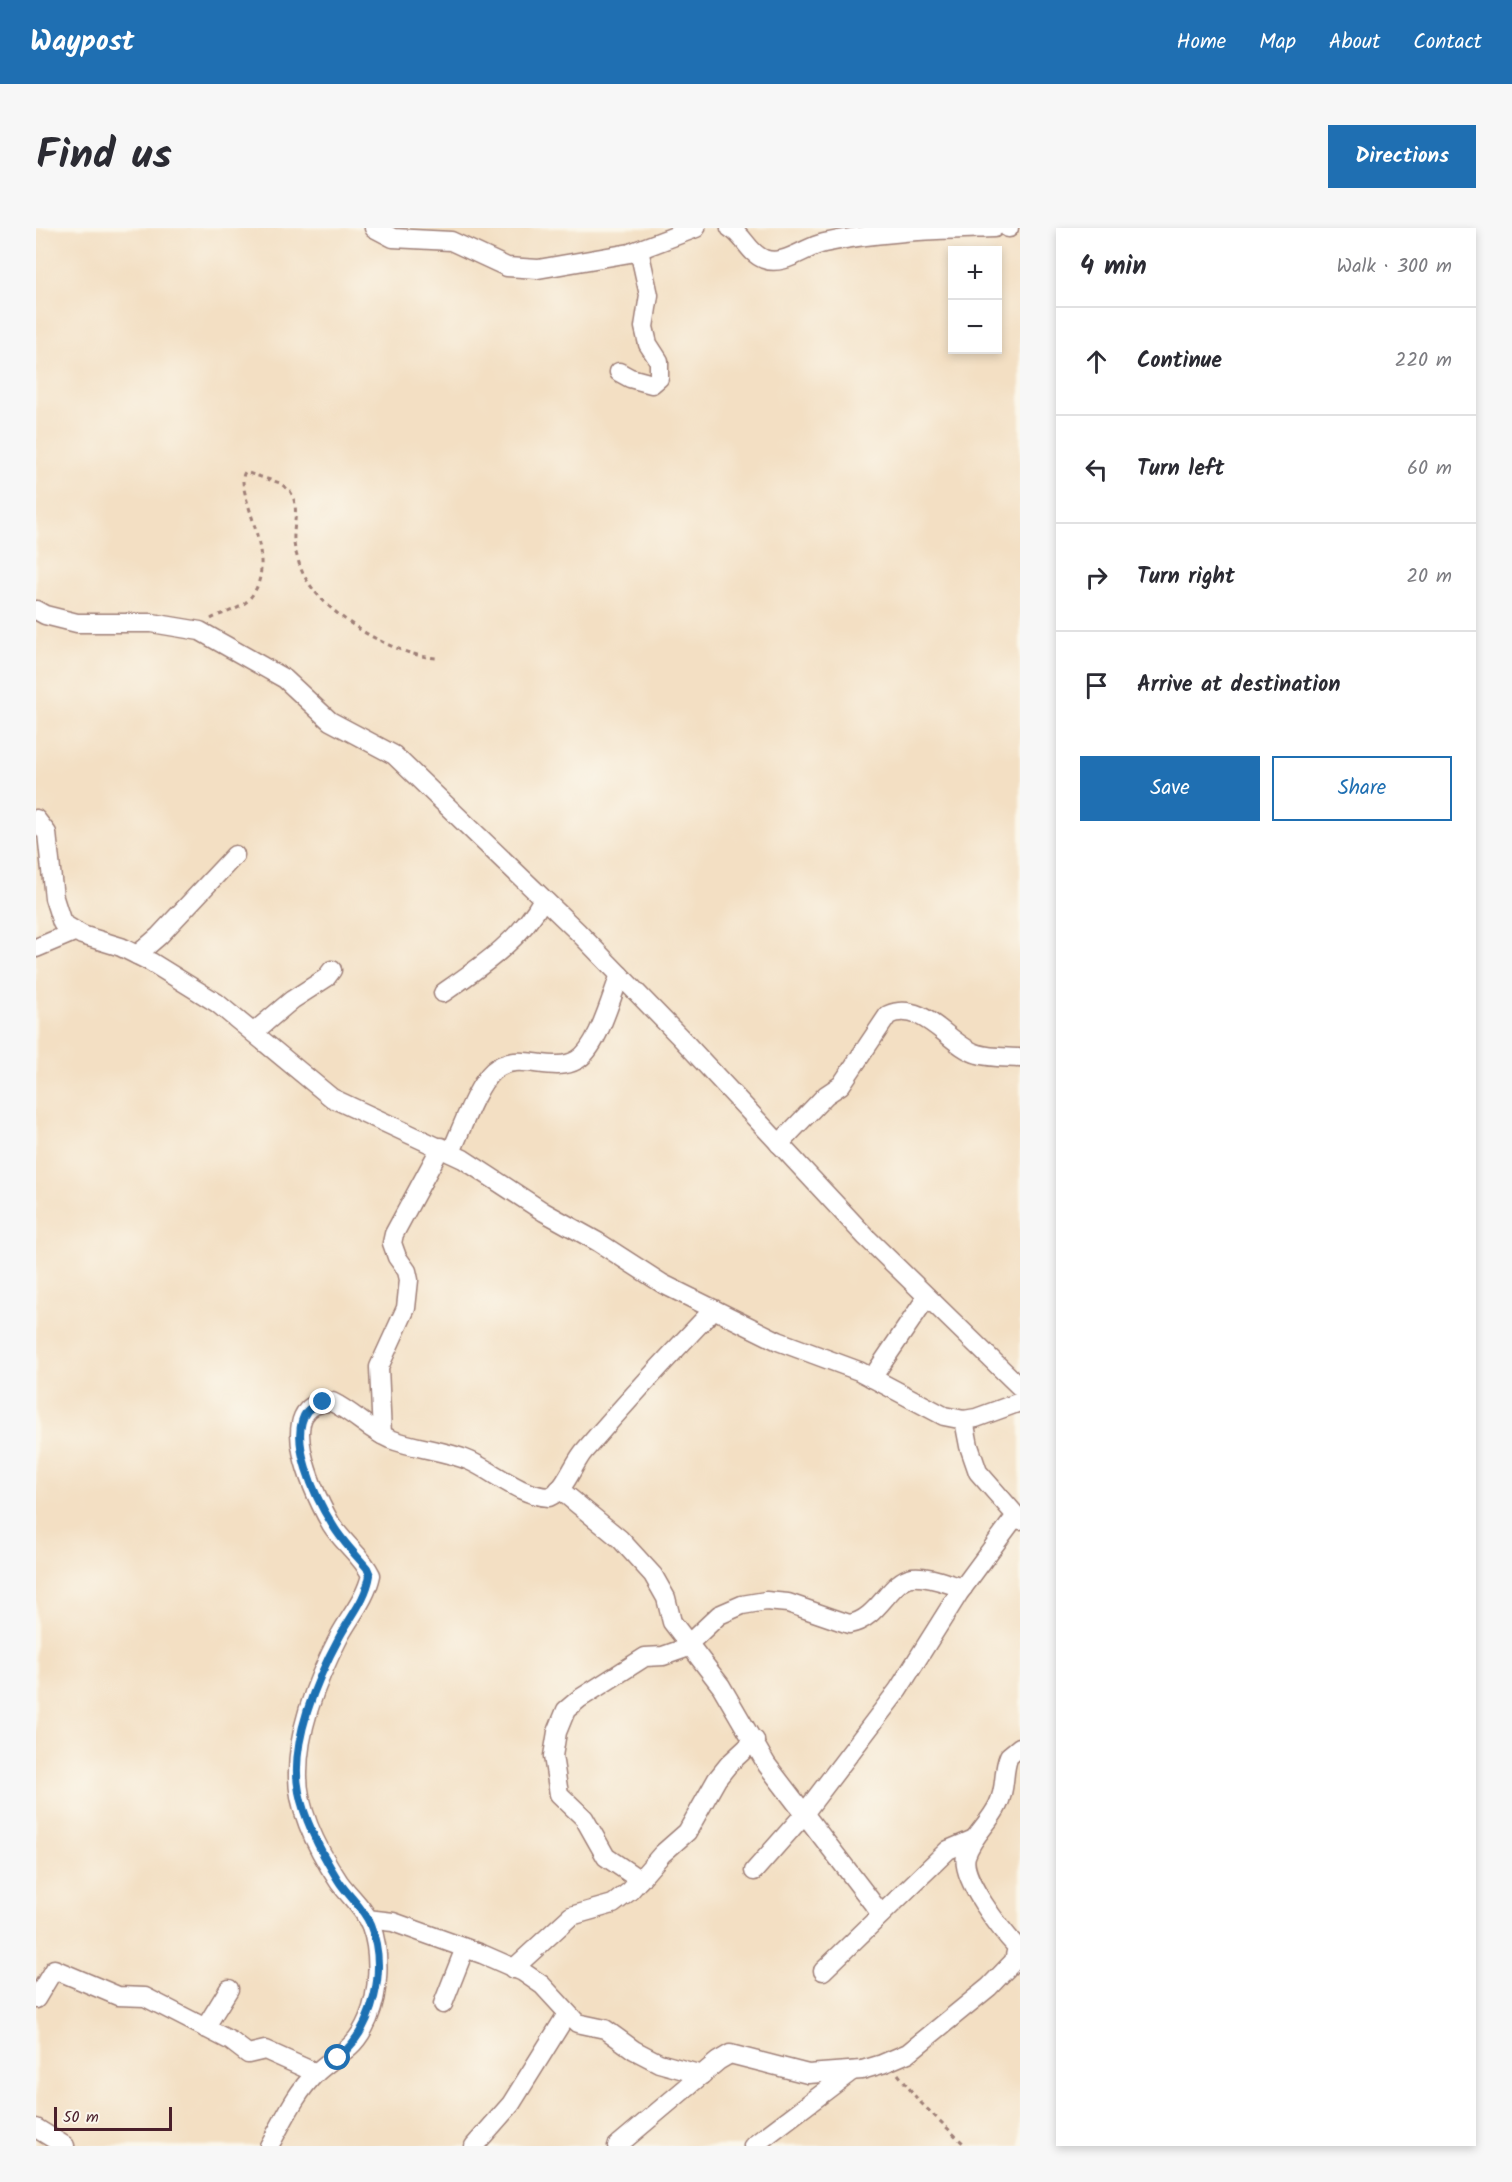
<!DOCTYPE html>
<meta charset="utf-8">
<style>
:root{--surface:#fff;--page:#f7f7f7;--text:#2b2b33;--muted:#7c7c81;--line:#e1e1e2;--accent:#1f6fb2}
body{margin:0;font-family:Kalam,sans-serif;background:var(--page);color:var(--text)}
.controls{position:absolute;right:18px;top:18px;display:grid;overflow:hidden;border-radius:0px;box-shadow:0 3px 9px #0003}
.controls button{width:54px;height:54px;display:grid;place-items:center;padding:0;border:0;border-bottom:2px solid var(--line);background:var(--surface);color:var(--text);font:30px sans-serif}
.scale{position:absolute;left:18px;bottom:15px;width:118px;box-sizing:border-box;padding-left:6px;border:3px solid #4a1f2b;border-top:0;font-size:16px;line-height:21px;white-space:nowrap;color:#4a1f2b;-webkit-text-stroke:4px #fbf7ec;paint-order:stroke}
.stop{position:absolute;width:18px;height:18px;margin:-14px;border:4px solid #1f6fb2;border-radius:50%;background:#fff}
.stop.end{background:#1f6fb2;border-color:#fff;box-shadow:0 2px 6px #0008}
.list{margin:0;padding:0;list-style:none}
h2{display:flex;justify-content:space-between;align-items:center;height:78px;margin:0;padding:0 24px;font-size:26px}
h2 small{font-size:20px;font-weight:400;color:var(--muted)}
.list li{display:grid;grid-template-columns:39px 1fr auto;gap:18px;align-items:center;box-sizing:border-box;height:108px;padding:0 24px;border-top:2px solid var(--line)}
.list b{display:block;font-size:22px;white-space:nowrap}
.list em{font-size:20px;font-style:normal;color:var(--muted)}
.actions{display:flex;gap:12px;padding:18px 24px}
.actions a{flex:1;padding:14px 0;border:2px solid var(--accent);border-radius:0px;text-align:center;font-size:21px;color:var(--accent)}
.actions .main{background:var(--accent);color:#fff}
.icon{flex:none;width:33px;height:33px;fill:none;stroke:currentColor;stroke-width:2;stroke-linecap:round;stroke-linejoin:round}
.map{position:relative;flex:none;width:984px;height:1918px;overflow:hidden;border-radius:0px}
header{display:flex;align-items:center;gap:36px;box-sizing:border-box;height:84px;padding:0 30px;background:var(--accent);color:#fff}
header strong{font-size:28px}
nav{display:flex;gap:33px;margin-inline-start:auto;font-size:21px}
.intro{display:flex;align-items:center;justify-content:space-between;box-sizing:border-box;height:144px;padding:0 36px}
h1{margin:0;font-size:42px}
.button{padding:15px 27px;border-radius:0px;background:var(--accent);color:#fff;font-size:21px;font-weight:700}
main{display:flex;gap:36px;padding:0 36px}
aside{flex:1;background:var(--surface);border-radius:0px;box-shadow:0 3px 9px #0003}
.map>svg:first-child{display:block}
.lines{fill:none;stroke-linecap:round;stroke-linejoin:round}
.minor-casing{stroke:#9e7f77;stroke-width:21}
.path{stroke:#9e7f77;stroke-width:3;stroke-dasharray:4.5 4.5;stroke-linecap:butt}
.minor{stroke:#fff;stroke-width:18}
.route{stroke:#1f6fb2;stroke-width:8}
</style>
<header>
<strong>Waypost</strong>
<nav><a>Home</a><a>Map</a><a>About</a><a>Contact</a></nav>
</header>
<div class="intro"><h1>Find us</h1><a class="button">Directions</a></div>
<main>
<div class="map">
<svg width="984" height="1918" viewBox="0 0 984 1918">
<rect width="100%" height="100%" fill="#fbf7ec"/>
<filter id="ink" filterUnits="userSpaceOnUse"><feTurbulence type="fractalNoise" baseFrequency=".0167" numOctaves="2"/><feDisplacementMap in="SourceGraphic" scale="12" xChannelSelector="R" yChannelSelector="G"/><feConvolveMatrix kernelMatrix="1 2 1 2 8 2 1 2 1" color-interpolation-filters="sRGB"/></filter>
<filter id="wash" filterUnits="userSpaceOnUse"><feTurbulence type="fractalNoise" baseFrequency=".008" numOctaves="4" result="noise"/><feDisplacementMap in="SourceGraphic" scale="24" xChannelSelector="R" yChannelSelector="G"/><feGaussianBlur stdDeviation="1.35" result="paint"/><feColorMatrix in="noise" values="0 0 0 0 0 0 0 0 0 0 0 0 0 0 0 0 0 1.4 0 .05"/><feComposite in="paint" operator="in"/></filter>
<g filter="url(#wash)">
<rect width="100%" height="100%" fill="#f3dfc3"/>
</g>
<g filter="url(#ink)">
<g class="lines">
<defs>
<g id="minor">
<path d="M338,0L357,10L415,13L471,39L502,41L594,25L660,0"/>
<path d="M694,0C708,7 712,25 728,31C747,39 769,19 788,15C841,3 905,2 958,0"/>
<path d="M972,0H973"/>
<path d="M583,144L594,150L616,156L623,150V133L612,116L608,99L613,67L603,22"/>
<path d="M0,382L9,387L41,395H116L164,403L249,451L294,493L358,527L542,704L644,809L830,1009L984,1159"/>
<path d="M0,591L11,605L18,670L26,695L46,707L85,719L115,734L181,775L296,870L427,931L508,984L562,1014L627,1056L742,1113L823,1143L908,1188L928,1192L940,1190L984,1174"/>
<path d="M0,720L38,704"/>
<path d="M101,727L123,708L199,627"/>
<path d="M407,765C444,739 485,712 507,671"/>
<path d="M218,804L256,772L290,750L296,742"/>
<path d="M743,916L790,867L805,857L852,787C888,771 913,818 942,826C954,830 971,829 984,830"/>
<path d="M415,924C425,903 440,858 457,843C482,821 515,847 541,832C562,820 575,769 584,747"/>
<path d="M836,1150L891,1069"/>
<path d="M928,1192L933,1218L942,1244L984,1292"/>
<path d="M346,1207L343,1139L370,1080L373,1052L371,1043L361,1029L356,1015L358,1006L405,919"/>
<path d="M523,1261L584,1311L617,1347L630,1370L636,1394L685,1458L731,1537L845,1686"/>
<path d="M718,1643L764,1591L862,1462L923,1365L979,1289"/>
<path d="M604,1652L570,1629L548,1590L523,1566L517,1528L521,1504L530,1482L543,1471L609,1429L627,1428L647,1421L683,1387L706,1377L730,1373L752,1375L813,1396C842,1392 853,1353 876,1349C892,1347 912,1356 927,1360"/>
<path d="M331,1691L357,1694L446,1726L487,1744L506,1757L541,1795L569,1801L598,1822L623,1835L666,1847"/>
<path d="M477,1741L535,1688L577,1676L594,1663L626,1626L651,1604L681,1551L693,1536L719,1512"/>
<path d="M787,1743L912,1622L938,1611"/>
<path d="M0,1771L18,1741L82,1768L109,1769L195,1813L212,1826L229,1822L280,1845"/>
<path d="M407,1776L429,1720"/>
<path d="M169,1800L193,1761"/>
<path d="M0,1900L29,1918"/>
<path d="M233,1918C247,1894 259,1866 279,1846C302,1824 318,1824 332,1791C343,1765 345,1725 335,1698C329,1681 313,1668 303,1654C283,1624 261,1582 262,1545C262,1498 282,1449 304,1407C315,1387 330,1370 335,1347C326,1328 306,1314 295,1296C280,1269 233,1173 296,1174C317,1184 333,1202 354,1211C380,1221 409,1222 434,1233C460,1245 483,1267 513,1269C530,1262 537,1235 549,1222C591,1173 634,1127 678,1081"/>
<path d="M438,1918L475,1876L531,1786"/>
<path d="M581,1918L682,1833L694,1826L772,1846L826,1842L846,1836L872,1825L953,1759L978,1733L981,1719C966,1703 924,1650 930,1628C936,1608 953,1596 962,1577C971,1559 966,1544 973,1528L984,1519"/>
<path d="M717,1918L816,1843"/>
</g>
</defs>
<use href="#minor" class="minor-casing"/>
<g class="path">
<path d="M175,391C185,385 200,383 209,375C251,339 196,262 209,244L244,255L254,263C264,278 257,296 258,313C258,320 261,328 263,335C275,380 358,430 403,430"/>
<path d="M862,1846L883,1873L930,1918"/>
</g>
<use href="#minor" class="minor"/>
</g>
</g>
<g class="lines" filter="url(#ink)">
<path class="route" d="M287,1174C282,1176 275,1179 271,1183C251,1210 280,1271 296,1296C305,1312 319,1326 331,1340L334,1347C330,1371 315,1388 304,1408C281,1450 253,1516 263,1564C269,1595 286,1626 302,1652C311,1667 327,1679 334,1696C352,1740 338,1800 302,1830"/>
</g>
</svg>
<div class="controls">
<button>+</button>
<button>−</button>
</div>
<div class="scale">50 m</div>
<div class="stop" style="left:302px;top:1830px"></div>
<div class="stop end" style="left:287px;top:1174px"></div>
</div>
<aside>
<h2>4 min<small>Walk · 300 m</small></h2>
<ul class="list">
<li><svg class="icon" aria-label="ahead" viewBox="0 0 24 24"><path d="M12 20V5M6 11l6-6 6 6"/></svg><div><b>Continue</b></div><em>220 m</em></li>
<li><svg class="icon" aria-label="left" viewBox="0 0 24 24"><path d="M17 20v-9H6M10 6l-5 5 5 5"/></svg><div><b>Turn left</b></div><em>60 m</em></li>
<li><svg class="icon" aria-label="right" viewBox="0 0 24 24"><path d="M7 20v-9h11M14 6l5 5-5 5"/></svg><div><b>Turn right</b></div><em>20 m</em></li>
<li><svg class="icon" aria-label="arrive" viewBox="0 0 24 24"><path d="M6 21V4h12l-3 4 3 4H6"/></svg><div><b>Arrive at destination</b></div></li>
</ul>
<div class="actions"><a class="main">Save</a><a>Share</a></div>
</aside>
</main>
